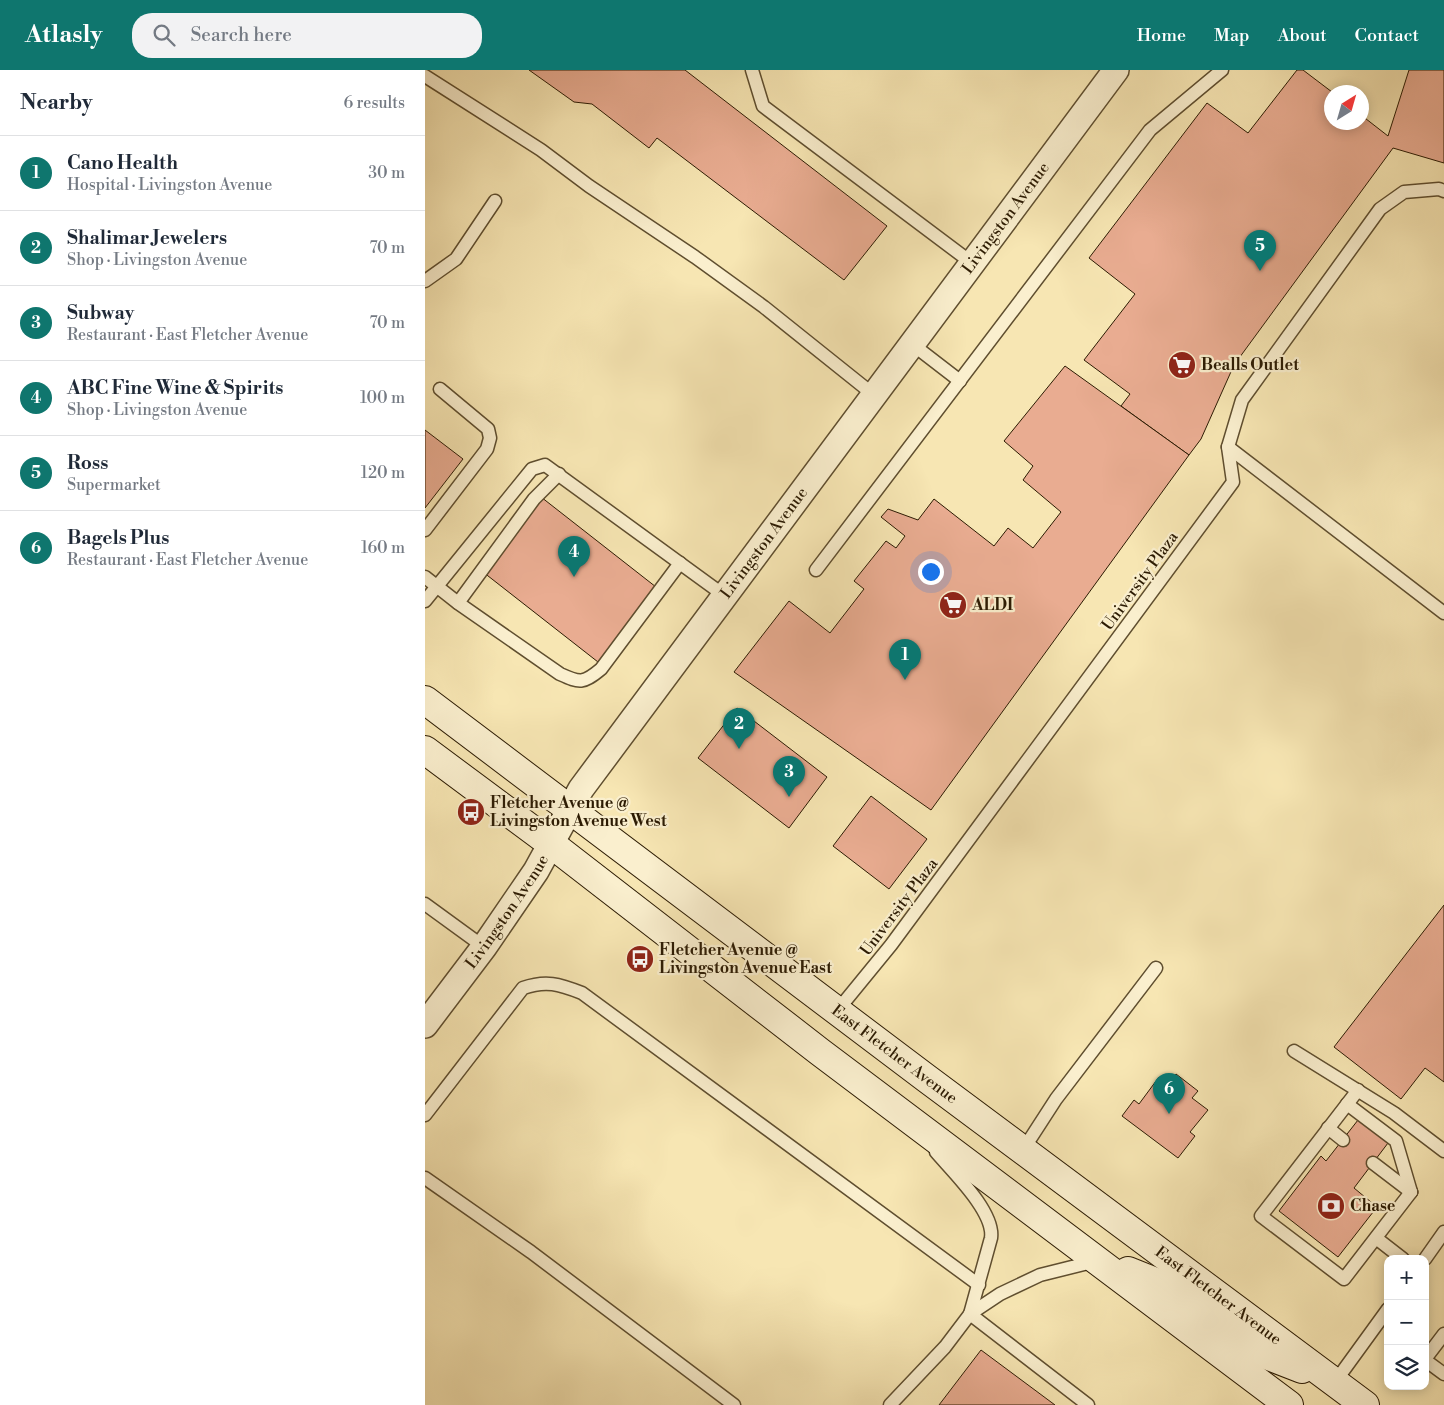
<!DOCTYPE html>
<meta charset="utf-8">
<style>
:root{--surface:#fff;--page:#f2f2f3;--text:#1f2937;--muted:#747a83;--line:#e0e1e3;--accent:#0f766e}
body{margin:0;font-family:"Libre Bodoni",serif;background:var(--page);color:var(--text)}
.controls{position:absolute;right:15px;bottom:15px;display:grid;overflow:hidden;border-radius:10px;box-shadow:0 2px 12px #0003}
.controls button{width:45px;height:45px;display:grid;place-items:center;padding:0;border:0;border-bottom:1px solid var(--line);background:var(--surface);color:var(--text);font:25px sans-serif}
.compass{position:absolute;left:899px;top:15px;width:45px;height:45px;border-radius:50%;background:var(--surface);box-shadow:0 2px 12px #0003;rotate:37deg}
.you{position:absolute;left:505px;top:501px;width:18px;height:18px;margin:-12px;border:4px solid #fff;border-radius:50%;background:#1a73e8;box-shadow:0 0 0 8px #1a73e833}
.badge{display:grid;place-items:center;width:32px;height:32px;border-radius:50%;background:var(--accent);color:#fff;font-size:16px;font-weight:700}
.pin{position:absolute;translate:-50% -41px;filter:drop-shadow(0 1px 2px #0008)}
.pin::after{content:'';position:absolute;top:26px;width:18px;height:15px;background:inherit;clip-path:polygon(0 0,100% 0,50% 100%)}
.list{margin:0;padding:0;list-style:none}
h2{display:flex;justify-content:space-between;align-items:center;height:65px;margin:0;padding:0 20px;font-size:21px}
h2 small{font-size:16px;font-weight:400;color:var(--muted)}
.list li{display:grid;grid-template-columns:32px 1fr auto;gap:15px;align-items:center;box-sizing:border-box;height:75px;padding:0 20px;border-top:1px solid var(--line)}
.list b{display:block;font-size:19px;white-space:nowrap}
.list p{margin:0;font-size:16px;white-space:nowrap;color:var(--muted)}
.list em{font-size:16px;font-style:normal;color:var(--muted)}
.icon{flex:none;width:28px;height:28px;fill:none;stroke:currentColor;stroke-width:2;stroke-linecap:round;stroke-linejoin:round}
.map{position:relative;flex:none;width:1019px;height:1335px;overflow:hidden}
header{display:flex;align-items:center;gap:30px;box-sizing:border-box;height:70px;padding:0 25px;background:var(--accent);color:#fff}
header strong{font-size:24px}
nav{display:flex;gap:28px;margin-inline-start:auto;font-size:18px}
.search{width:350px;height:45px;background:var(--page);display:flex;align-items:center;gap:12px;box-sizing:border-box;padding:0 18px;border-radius:20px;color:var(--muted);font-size:19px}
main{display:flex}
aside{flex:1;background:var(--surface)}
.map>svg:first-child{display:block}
.building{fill:#e9ac91;stroke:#2c1b03}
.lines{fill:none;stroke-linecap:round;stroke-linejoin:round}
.service-casing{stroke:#5f4e2f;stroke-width:15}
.minor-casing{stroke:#5f4e2f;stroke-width:28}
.secondary-casing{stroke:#2c1b03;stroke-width:30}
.service{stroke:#faefce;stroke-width:12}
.minor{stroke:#faefce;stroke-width:25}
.secondary{stroke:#faefce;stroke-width:28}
.labels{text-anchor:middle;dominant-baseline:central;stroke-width:4.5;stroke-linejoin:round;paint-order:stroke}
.street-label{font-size:16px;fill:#2c1b03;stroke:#faefce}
.poi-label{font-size:16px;font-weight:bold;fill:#2c1b03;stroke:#faefce;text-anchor:start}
</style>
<header>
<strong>Atlasly</strong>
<div class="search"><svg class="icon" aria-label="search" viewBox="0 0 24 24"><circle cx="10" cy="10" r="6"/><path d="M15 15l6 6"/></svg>Search here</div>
<nav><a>Home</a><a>Map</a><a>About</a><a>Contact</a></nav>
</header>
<main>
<aside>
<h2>Nearby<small>6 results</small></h2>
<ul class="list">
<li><span class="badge">1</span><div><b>Cano Health</b><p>Hospital · Livingston Avenue</p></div><em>30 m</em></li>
<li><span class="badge">2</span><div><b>Shalimar Jewelers</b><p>Shop · Livingston Avenue</p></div><em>70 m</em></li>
<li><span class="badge">3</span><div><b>Subway</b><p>Restaurant · East Fletcher Avenue</p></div><em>70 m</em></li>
<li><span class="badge">4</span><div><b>ABC Fine Wine &amp; Spirits</b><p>Shop · Livingston Avenue</p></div><em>100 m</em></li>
<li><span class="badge">5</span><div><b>Ross</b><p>Supermarket</p></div><em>120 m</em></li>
<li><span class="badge">6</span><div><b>Bagels Plus</b><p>Restaurant · East Fletcher Avenue</p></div><em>160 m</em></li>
</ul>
</aside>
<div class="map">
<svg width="1019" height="1335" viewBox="0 0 1019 1335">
<rect width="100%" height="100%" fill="#f7e6b3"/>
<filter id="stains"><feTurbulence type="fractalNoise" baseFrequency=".004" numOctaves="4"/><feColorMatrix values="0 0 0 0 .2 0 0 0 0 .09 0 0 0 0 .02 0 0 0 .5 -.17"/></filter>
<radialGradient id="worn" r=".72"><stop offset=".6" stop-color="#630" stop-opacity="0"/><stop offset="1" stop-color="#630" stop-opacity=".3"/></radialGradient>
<g class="building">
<path d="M104,0H260L462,156L419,210L232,68L224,78L167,34L149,32Z"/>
<path d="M872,0H878L907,22L906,52H936V45L963,66L984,0H1019V93L968,78L809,295L776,369L764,385L696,336L705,324L659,290L710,224L664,188L782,33L823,63Z"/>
<path d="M640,296L764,385L506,740L309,602L364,531L405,563L439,519L429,511L461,471L471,478L480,466L456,447L463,439L493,450L509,429L569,476L583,458L608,478L636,442L598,410L608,396L579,371Z"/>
<path d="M0,360L38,389L0,438Z"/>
<path d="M116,427L231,517L173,592L58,502Z"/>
<path d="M312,638L402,707L364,758L273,688Z"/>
<path d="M446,726L502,769L464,819L408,776Z"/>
<path d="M1019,835V1012L1000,998L976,1029L909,977Z"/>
<path d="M751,1004L773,1021L767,1028L783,1040L765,1062L770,1066L753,1088L697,1046L709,1030L714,1034L734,1007L744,1014Z"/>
<path d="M933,1050L963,1073L929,1118L952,1137L913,1187L854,1141L896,1086L901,1091Z"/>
<path d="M556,1280L630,1335H514Z"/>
</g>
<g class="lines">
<defs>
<g id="service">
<path d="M327,0L338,36L547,193"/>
<path d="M0,6L116,80L164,116L270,187L339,237L449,325"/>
<path d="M0,211L31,189L70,131"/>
<path d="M487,274L535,311"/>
<path d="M803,377L1019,543"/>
<path d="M0,460L62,379L65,368L63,359L15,319"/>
<path d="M391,500L725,60L797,0"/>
<path d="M0,507L33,533L135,604C155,613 158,614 176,599L255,493"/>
<path d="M0,531L107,399L120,395L300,526"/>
<path d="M33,533L109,429L134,404"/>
<path d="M0,834L59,877"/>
<path d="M412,941L466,875L808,412L803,377L817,330L955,139L979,122L1014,119L1019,121"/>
<path d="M869,981L969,1043L1019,1081"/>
<path d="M933,1020L836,1146L919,1209L986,1122"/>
<path d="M922,1034L971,1071L986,1122"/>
<path d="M0,1045L98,918C121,910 134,914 157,923L554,1215"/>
<path d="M903,1058L918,1070"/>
<path d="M598,1080L631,1029L731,898"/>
<path d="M948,1093L986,1122"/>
<path d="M0,1108L106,1182L309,1335"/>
<path d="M951,1168L978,1189"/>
<path d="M1000,1189L1019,1162"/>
<path d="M545,1244L663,1335"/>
<path d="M545,1244L575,1224L615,1205L671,1191"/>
<path d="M1000,1289L1019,1264"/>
<path d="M1000,1290L1019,1304"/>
<path d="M910,1312L963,1239"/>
<path d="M465,1335L520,1277L545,1244L566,1168C570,1142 527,1101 511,1082"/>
</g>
<g id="minor">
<path id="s1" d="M0,955L59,877L111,801L156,719L691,0"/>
</g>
<g id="secondary">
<path id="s2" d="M0,630L501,1008L940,1335"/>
<path d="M0,680L125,773L395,982L864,1335"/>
<path d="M703,1201L743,1217L823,1278L877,1299"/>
</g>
</defs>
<use href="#service" class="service-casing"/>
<use href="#minor" class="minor-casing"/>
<use href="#secondary" class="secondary-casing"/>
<use href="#service" class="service"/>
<use href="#minor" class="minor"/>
<use href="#secondary" class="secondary"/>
</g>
<defs>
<symbol id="supermarket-disc" viewBox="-11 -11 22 22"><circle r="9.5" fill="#8f2418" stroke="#faefce"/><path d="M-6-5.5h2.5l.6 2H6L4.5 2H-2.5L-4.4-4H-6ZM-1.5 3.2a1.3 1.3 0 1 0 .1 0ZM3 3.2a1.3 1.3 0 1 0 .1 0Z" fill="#fff"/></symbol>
<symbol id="bus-disc" viewBox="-11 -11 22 22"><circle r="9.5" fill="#8f2418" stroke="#faefce"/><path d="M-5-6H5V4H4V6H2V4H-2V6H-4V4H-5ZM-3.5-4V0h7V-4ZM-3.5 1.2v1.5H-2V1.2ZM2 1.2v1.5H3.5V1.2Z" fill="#fff"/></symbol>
<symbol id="bank-disc" viewBox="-11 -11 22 22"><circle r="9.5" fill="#8f2418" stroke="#faefce"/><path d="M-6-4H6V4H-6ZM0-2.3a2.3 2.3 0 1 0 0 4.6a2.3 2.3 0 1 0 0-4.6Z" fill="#fff"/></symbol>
</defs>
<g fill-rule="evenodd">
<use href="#supermarket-disc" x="741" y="279" width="32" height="32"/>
<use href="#supermarket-disc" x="512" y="519" width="32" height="32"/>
<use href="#bus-disc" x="30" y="726" width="32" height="32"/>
<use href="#bus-disc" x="199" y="873" width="32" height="32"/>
<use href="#bank-disc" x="890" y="1120" width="32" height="32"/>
</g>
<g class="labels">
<g class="street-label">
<text stroke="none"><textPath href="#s1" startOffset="995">Livingston Avenue</textPath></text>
<text stroke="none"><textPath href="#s1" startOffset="590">Livingston Avenue</textPath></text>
<text transform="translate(715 511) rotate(-54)">University Plaza</text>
<text transform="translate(474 837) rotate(-53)">University Plaza</text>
<text stroke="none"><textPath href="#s1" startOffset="140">Livingston Avenue</textPath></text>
<text stroke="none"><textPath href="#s2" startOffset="588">East Fletcher Avenue</textPath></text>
<text stroke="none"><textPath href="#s2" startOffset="992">East Fletcher Avenue</textPath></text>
</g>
<g class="poi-label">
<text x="776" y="295">Bealls Outlet</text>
<text x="547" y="535">ALDI</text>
<text x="65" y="733">Fletcher Avenue @<tspan x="65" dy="18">Livingston Avenue West</tspan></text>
<text x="234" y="880">Fletcher Avenue @<tspan x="234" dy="18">Livingston Avenue East</tspan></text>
<text x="925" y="1136">Chase</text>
</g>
</g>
<rect width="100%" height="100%" filter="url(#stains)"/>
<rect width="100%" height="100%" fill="url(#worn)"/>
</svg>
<div class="controls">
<button>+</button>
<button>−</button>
<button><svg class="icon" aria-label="layers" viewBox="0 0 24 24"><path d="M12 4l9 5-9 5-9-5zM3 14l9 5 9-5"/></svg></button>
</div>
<svg class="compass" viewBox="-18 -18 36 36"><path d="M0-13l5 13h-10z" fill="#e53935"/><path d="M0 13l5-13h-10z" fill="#747a83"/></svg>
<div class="you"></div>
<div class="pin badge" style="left:480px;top:610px">1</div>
<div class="pin badge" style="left:314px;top:679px">2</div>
<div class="pin badge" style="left:364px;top:727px">3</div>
<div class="pin badge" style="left:149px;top:507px">4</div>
<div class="pin badge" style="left:835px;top:201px">5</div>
<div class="pin badge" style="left:744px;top:1044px">6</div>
</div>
</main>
